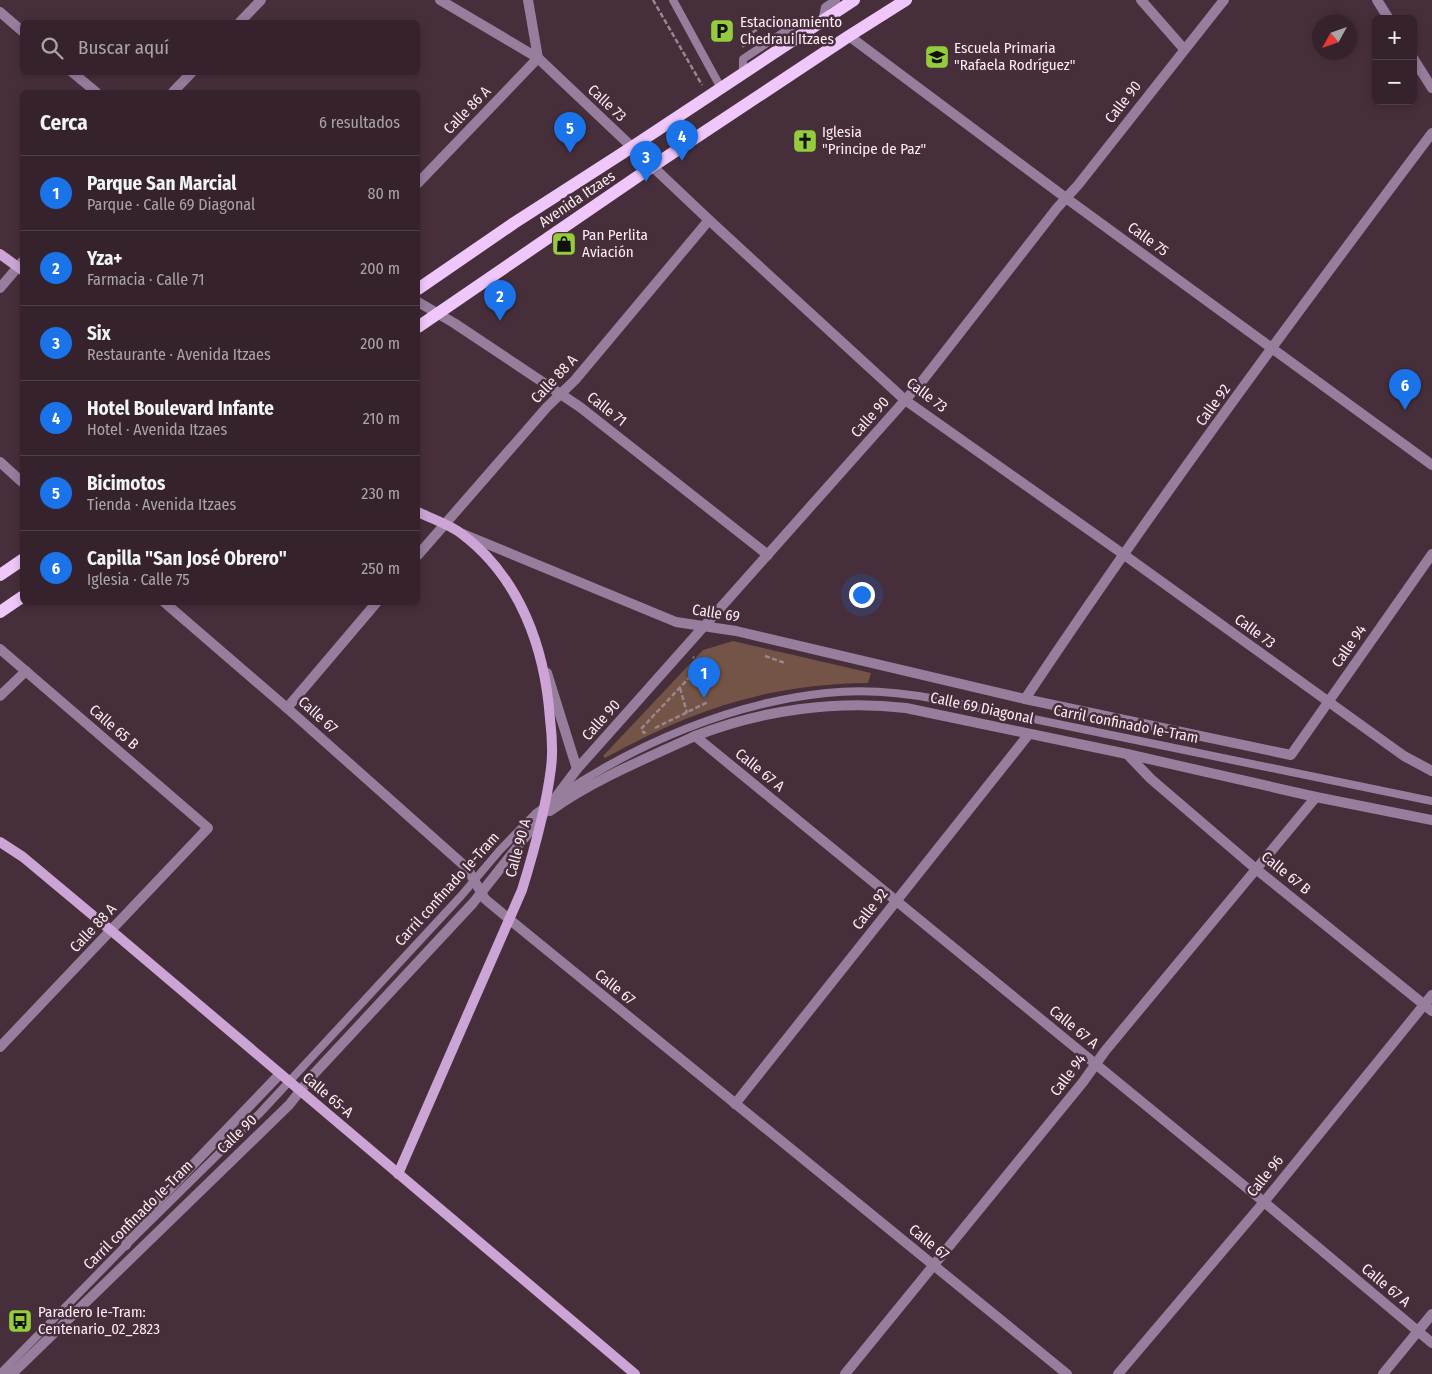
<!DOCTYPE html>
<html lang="es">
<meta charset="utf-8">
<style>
:root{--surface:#35222c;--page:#402f38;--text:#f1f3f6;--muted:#aaa4a9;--line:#4f3f48;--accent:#1a73e8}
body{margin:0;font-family:"Fira Sans Condensed",sans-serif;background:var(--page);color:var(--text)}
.controls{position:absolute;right:15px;top:15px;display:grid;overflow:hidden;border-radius:8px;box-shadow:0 2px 8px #0003}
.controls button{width:45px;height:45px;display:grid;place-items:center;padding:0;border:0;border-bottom:1px solid var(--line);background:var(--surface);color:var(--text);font:25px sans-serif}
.compass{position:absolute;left:1312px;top:15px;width:45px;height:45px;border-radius:50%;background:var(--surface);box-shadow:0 2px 8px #0003;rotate:230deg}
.you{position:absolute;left:861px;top:594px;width:18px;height:18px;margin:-12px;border:4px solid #fff;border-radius:50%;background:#1a73e8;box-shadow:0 0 0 8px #1a73e833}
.badge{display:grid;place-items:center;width:32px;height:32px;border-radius:50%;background:var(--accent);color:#fff;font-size:16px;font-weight:700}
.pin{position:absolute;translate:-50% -41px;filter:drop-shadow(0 1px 2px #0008)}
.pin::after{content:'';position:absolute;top:26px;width:18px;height:15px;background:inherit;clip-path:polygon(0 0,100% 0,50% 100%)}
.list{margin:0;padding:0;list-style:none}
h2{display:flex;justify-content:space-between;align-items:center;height:65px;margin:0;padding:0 20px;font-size:21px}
h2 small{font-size:16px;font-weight:400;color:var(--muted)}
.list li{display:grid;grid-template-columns:32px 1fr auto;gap:15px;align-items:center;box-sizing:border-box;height:75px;padding:0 20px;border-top:1px solid var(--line)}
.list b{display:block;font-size:19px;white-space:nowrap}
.list p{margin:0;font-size:16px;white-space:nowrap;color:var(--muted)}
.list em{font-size:16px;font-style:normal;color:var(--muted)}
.icon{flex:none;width:28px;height:28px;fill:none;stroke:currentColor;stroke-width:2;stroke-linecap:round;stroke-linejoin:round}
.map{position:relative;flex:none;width:1432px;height:1374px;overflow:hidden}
.search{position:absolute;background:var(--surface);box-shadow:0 2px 8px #0003;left:20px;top:20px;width:400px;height:55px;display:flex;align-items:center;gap:12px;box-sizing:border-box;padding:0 18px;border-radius:8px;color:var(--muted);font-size:19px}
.panel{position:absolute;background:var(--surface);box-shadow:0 2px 8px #0003;left:20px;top:90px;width:400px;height:515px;border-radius:8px}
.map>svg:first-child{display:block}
.green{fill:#735446}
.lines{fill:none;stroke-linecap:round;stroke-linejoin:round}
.path{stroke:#9a8590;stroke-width:2.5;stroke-dasharray:5 2.5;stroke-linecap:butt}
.service{stroke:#977e9d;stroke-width:8}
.minor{stroke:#977e9d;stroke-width:10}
.tertiary{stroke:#977e9d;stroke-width:10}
.secondary{stroke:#cca5d6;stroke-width:10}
.primary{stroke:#f0c7fb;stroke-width:12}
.labels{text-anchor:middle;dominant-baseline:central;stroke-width:5;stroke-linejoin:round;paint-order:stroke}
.poi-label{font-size:15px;fill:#fdecf4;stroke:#472e3b;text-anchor:start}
.street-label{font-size:15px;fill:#fdecf4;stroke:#472e3b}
</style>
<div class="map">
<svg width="1432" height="1374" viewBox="0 0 1432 1374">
<rect width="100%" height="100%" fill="#472e3b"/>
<path class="green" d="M733,641L871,673L868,683C768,684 691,710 605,758L603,756L703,650Z"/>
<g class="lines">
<g class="path">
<path d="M653,0L702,85"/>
<path d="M744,47L740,41L765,24L769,30"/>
<path d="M765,656L785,663"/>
<path d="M680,688L687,713"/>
<path d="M655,728L708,702"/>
<path d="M646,732L644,733L641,729L701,665L693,657"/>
</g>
<g class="service">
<path d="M673,0L721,88"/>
<path d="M822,21L825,7L836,0"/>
<path d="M743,74V59L799,22L813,27"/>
<path d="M559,796C637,743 732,703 826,693C862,689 900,692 936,699L1432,801"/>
<path d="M0,1374L126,1245L260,1113L461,896L500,850L536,813L546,806"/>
</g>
<g class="minor">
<path d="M440,0L538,58L709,220L905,400L1123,554L1404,756L1432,771"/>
<path d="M528,0L538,58"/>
<path d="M1141,0L1184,49"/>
<path d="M1377,0L1389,19"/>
<path d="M0,12L22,31"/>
<path d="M240,22L261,0"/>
<path d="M849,36L1066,198L1432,465"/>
<path d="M1413,58L1432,88"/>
<path d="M72,72L96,92"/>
<path d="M173,92L192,72"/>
<path d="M1432,133C1292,319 1154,505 1025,699L1291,755L1432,554"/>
<path d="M418,183L538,58"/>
<path d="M0,288L22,262"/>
<path d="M418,302L454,323L580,407L768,555"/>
<path d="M0,462L22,482"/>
<path d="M418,555L547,407L575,380L709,220"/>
<path d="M164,602L287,708L467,868L485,899L509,919L1067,1374"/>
<path d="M0,649L208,828L0,1047"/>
<path d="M547,673L577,769"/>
<path d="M0,696L26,671"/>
<path d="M287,708L377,602"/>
<path d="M1127,754L1151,779L1256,869L1432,1011"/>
<path d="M550,811C593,780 647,758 695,736L1264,1202L1432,1343"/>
<path d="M735,1104L1029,734"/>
<path d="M126,1245L135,1225L280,1074"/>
<path d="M10,1374L16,1370L289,1105L312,1076L473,903L541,817L577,769L923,380L1057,208L1078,185L1224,0"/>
<path d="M845,1374L1083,1082L1105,1051L1316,797"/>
<path d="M1118,1374L1264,1202L1432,995"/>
</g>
<g class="tertiary">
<path d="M463,534L676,622L736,631L1025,699"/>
<path d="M695,736C761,710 836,700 906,708L1127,754L1316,797L1432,820"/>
<path d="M1383,1374L1432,1314"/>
</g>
<g class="secondary">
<path d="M0,254L22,270"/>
<path d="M0,842L23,857L120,938L635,1374"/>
<path d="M398,1174L522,890C534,851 546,809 551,768C553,752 552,735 550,719C545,648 520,578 462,534C449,524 432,519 418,512"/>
</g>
<g class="primary">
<path d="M418,289L514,223L632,147L854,0"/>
<path d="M418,327L653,166L849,36L906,0"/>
<path d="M0,575L22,560"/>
<path d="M0,612L22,597"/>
</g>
</g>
<defs>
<symbol id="parking-square" viewBox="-11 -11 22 22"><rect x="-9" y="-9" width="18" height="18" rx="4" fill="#95cc3b" stroke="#472e3b"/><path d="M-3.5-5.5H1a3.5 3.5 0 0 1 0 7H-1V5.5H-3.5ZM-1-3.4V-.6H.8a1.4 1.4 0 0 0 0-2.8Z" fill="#111"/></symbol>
<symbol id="school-square" viewBox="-11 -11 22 22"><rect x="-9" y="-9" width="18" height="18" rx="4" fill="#95cc3b" stroke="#472e3b"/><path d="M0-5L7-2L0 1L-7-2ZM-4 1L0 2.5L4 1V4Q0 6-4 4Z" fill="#111"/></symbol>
<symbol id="church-square" viewBox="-11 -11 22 22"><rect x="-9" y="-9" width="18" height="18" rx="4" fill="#95cc3b" stroke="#472e3b"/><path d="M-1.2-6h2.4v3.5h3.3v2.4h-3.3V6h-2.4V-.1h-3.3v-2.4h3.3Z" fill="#111"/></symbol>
<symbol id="shop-square" viewBox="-11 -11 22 22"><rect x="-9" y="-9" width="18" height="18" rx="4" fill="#95cc3b" stroke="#472e3b"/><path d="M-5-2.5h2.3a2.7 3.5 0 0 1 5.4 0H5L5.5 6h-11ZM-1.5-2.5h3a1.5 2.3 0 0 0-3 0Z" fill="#111"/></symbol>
<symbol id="bus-square" viewBox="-11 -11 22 22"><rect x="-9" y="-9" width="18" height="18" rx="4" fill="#95cc3b" stroke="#472e3b"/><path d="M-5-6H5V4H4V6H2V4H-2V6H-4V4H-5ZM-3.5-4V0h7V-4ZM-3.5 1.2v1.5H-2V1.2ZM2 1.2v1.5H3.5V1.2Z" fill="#111"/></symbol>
</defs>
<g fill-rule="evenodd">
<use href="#parking-square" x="708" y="17" width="28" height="28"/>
<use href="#school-square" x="923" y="43" width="28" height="28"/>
<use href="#church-square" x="791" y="127" width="28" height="28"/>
<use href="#shop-square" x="550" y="230" width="28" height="28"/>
<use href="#bus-square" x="6" y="1307" width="28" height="28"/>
</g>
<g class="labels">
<g class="poi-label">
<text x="740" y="22">Estacionamiento<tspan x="740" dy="17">Chedraui Itzaes</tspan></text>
<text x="954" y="48">Escuela Primaria<tspan x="954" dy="17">"Rafaela Rodríguez"</tspan></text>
<text x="822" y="132">Iglesia<tspan x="822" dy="17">"Principe de Paz"</tspan></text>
<text x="582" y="235">Pan Perlita<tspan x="582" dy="17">Aviación</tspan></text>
<text x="38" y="1312">Paradero Ie-Tram:<tspan x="38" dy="17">Centenario_02_2823</tspan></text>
</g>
<g class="street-label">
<text transform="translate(1123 102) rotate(-52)">Calle 90</text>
<text transform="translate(607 103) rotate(43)">Calle 73</text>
<text transform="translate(467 110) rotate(-46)">Calle 86 A</text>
<text transform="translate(577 199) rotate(-34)">Avenida Itzaes</text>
<text transform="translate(1148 239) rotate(36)">Calle 75</text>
<text transform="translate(554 379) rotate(-47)">Calle 88 A</text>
<text transform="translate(927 395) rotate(37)">Calle 73</text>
<text transform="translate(1213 405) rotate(-54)">Calle 92</text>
<text transform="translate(607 409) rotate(38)">Calle 71</text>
<text transform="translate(870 417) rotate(-48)">Calle 90</text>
<text transform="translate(716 613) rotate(9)">Calle 69</text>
<text transform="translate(1255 631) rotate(36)">Calle 73</text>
<text transform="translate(1349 646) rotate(-55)">Calle 94</text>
<text transform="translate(982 708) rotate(12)">Calle 69 Diagonal</text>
<text transform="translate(318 715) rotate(42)">Calle 67</text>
<text transform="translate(601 720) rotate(-48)">Calle 90</text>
<text transform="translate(1126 724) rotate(11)">Carril confinado Ie-Tram</text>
<text transform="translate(114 727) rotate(41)">Calle 65 B</text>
<text transform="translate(760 770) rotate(39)">Calle 67 A</text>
<text transform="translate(518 848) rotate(-75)">Calle 90 A</text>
<text transform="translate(1286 873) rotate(39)">Calle 67 B</text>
<text transform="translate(447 889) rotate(-48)">Carril confinado Ie-Tram</text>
<text transform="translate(870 909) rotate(-52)">Calle 92</text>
<text transform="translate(93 928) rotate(-47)">Calle 88 A</text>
<text transform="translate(615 987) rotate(39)">Calle 67</text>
<text transform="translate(1074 1027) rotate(39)">Calle 67 A</text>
<text transform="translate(1068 1075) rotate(-53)">Calle 94</text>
<text transform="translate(328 1095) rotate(40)">Calle 65-A</text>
<text transform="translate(237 1134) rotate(-44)">Calle 90</text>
<text transform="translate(1265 1176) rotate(-51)">Calle 96</text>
<text transform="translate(138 1215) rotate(-45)">Carril confinado Ie-Tram</text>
<text transform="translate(929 1242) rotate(39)">Calle 67</text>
<text transform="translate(1386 1285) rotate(40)">Calle 67 A</text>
</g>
</g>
</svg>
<div class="controls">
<button>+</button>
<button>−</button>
</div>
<svg class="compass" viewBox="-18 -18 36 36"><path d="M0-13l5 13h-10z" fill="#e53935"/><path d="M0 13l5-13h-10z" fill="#aaa4a9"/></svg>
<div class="you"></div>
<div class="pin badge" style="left:704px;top:698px">1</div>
<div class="pin badge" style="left:500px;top:321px">2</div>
<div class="pin badge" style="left:646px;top:182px">3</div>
<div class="pin badge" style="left:682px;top:161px">4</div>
<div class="pin badge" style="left:570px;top:153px">5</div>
<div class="pin badge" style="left:1405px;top:410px">6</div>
<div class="search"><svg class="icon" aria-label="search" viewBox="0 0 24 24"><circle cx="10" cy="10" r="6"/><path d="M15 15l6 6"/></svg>Buscar aquí</div>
<section class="panel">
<h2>Cerca<small>6 resultados</small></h2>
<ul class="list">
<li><span class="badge">1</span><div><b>Parque San Marcial</b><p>Parque · Calle 69 Diagonal</p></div><em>80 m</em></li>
<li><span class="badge">2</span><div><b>Yza+</b><p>Farmacia · Calle 71</p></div><em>200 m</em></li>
<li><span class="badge">3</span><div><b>Six</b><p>Restaurante · Avenida Itzaes</p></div><em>200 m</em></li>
<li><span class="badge">4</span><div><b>Hotel Boulevard Infante</b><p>Hotel · Avenida Itzaes</p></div><em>210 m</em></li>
<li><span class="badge">5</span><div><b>Bicimotos</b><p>Tienda · Avenida Itzaes</p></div><em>230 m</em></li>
<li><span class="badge">6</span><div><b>Capilla &quot;San José Obrero&quot;</b><p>Iglesia · Calle 75</p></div><em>250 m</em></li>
</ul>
</section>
</div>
